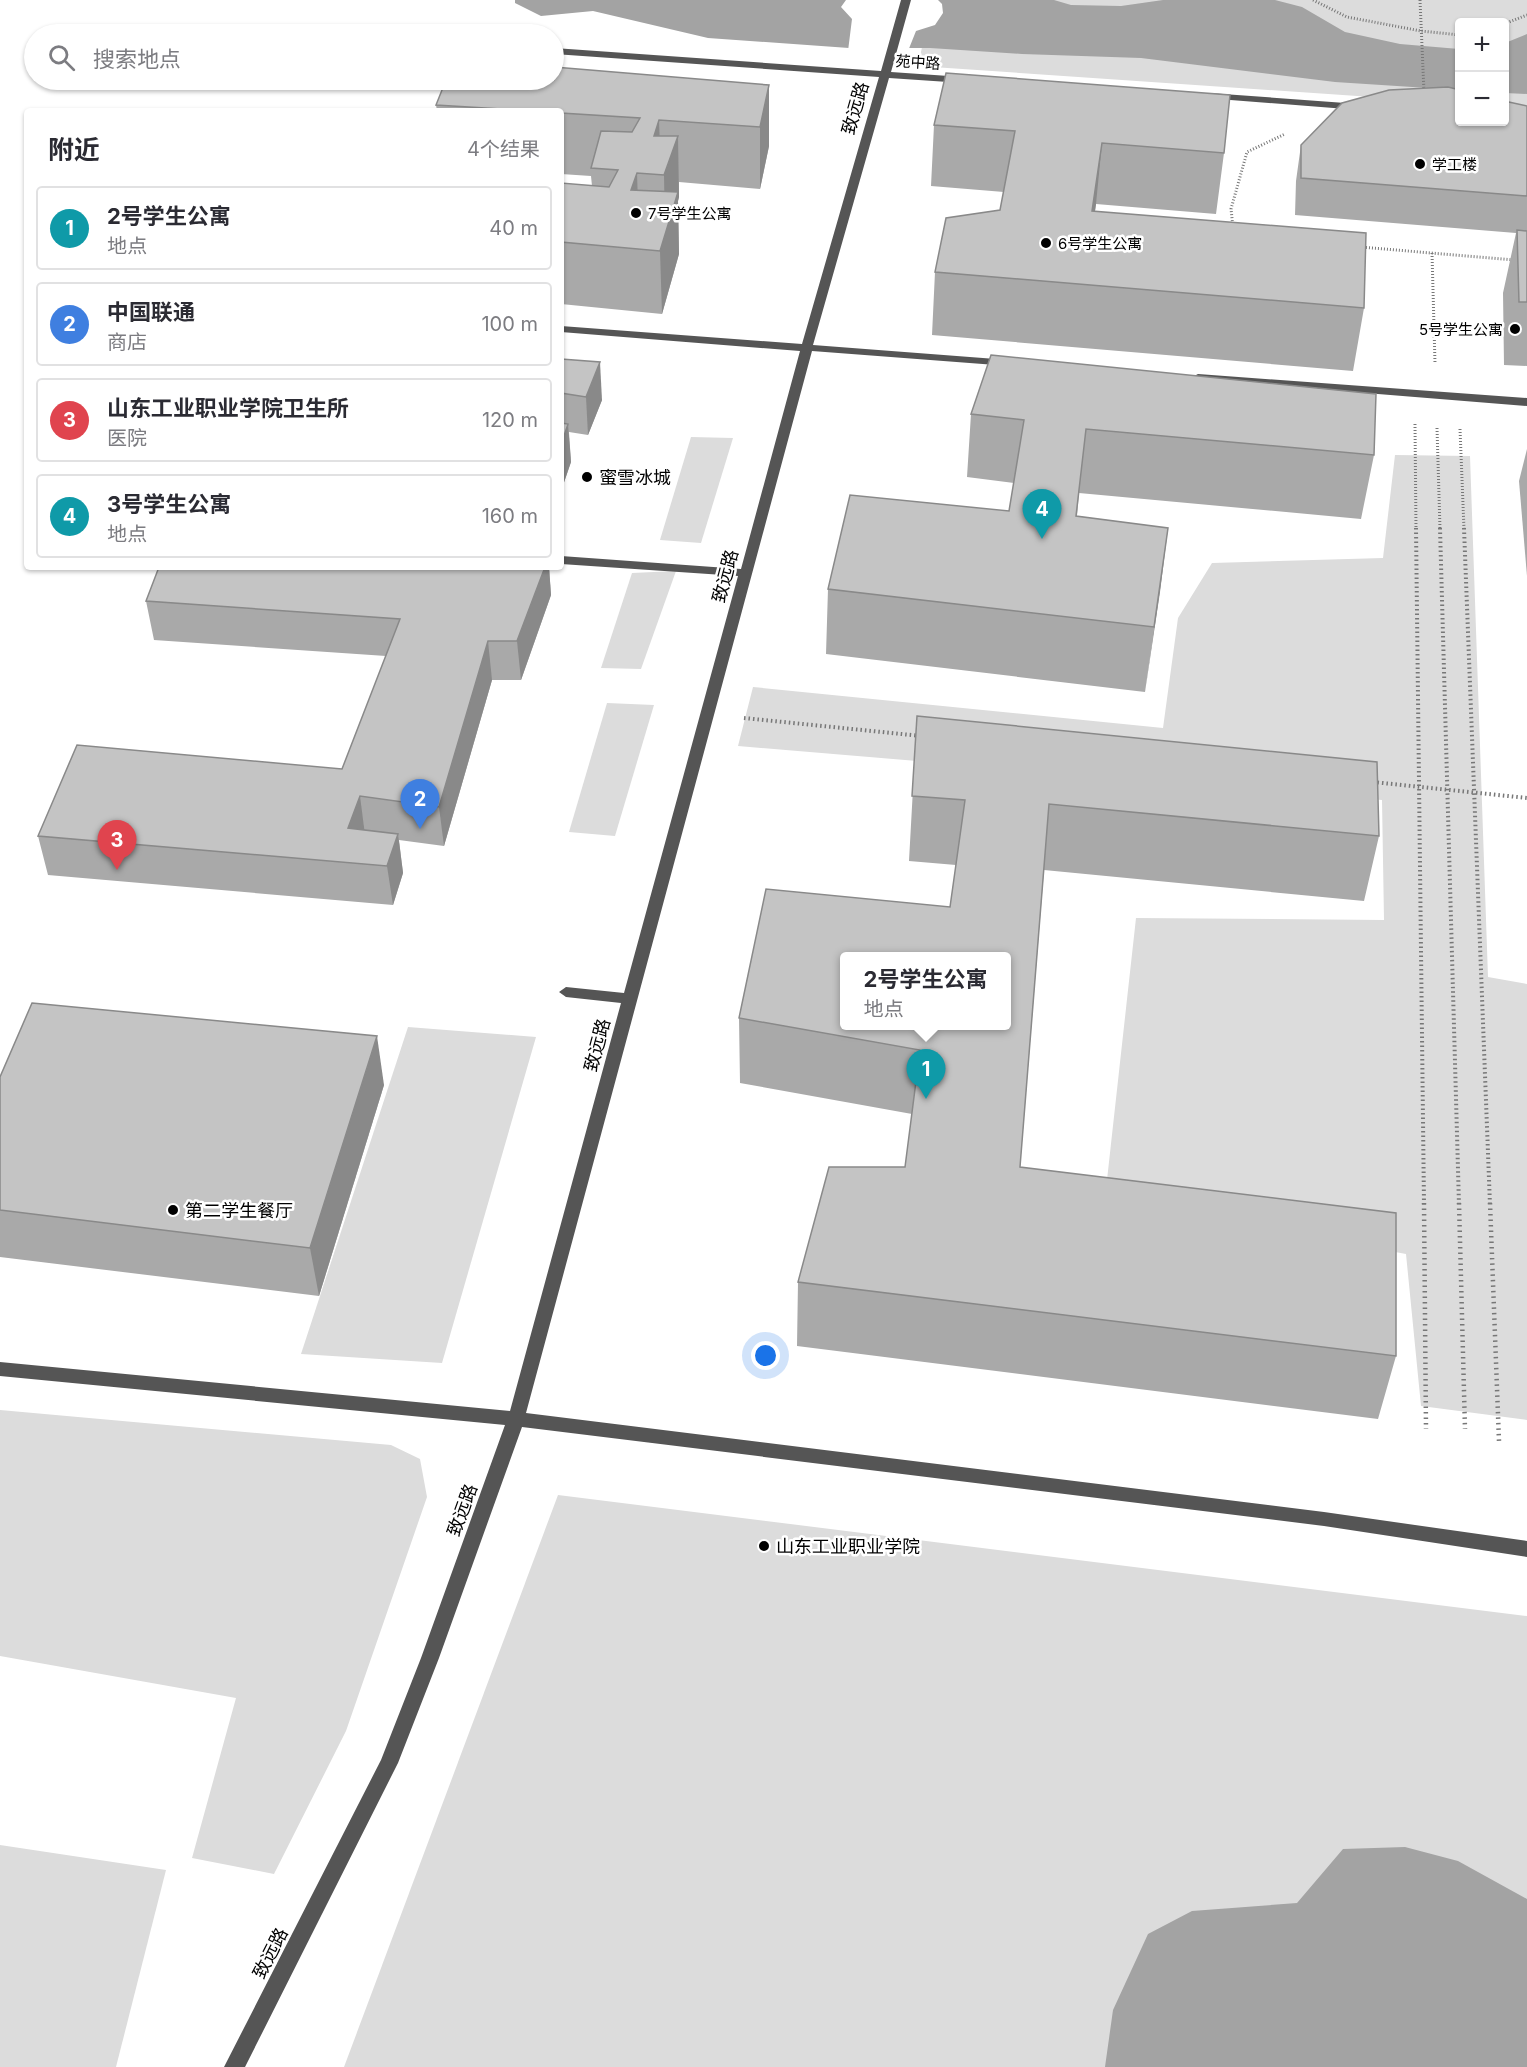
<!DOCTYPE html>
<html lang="zh">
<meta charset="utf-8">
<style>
:root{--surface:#fff;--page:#f2f2f3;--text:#2b2b33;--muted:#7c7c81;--line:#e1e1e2;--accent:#b45309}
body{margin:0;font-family:Inter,"Noto Sans SC",sans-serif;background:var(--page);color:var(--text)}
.controls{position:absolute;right:18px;top:18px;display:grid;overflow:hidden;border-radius:6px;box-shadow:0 2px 4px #0004}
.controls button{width:54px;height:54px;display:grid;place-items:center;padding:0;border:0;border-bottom:2px solid var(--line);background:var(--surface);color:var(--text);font:30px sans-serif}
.you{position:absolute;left:766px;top:1356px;width:21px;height:21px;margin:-15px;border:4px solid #fff;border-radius:50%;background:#1a73e8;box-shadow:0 0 0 9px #1a73e833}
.badge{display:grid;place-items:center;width:39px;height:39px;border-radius:50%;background:var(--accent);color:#fff;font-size:20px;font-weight:700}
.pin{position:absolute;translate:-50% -50px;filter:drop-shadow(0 2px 3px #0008)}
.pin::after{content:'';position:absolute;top:32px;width:21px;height:18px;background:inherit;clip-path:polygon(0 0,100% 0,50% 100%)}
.popup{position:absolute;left:840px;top:952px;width:171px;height:78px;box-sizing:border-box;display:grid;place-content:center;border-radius:6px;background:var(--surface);filter:drop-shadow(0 2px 4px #0005);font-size:20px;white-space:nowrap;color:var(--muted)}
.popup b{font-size:22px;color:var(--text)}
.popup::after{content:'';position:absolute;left:50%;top:100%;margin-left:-12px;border:12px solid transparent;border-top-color:var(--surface)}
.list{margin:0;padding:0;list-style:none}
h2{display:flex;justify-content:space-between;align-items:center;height:78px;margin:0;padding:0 24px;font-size:26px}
h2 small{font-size:20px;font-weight:400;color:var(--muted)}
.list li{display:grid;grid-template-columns:39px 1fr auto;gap:18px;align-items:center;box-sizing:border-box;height:84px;margin:0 12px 12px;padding:0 12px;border:2px solid var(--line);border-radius:6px}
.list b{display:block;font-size:22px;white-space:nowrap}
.list p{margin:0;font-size:20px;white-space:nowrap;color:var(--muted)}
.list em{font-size:20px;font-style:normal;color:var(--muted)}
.icon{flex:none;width:33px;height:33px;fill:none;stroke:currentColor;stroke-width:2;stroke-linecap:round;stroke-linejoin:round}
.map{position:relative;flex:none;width:1527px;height:2067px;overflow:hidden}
.search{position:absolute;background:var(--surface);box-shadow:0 2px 4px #0004;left:24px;top:24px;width:540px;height:66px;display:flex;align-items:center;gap:15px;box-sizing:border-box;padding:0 21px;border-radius:33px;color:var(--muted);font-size:22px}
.panel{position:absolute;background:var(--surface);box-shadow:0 2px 4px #0004;left:24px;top:108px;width:540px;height:462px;border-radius:6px}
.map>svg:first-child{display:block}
.green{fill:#dcdcdc}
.water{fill:#a3a3a3}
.pier{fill:#fff}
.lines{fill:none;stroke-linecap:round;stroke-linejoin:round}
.path-far2{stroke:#777;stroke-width:3;stroke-dasharray:1 2;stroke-linecap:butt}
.path-far1{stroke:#777;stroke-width:4;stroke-dasharray:1.5 3;stroke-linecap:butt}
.path{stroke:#777;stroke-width:4.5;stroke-dasharray:1.5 4;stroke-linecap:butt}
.minor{fill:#555;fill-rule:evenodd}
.wall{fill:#a9a9a9}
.shaded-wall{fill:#898989}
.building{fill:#c4c4c4;stroke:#898989;stroke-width:1.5;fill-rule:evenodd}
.poi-dot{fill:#000;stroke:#fff;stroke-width:2}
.labels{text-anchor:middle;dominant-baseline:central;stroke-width:5;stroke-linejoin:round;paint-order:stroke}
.far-street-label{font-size:15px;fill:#000;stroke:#fff}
.far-poi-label{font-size:15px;fill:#000;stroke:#fff;text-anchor:start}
.street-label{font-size:18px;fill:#000;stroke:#fff}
.poi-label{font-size:18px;fill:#000;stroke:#fff;text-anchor:start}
</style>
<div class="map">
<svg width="1527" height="2067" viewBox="0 0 1527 2067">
<rect width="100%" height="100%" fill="#fff"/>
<g class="green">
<path d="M932,0H1527V107L1505,106L1504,22H1460L1459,103L918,66Z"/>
<path d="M691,437L733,438L701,543L660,540Z"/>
<path d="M1395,455L1470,456L1488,977L1527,984V1420L1421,1406L1406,1254L1105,1198L1136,918L1384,920L1382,800L738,746L753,687L1163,728L1178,618L1212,563L1383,558Z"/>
<path d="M676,571L641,669L601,668L632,573Z"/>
<path d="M607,703L654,705L615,836L569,832Z"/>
<path d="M408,1027L536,1037L442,1363L301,1354Z"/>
<path d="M0,1410L391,1445L420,1459L427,1497L346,1731L274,1874L192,1858L236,1698L0,1656Z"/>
<path d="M558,1495L1527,1616V2067H344Z"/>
<path d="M0,1845L166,1870L116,2067H0Z"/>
</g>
<g class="water">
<path d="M515,0H1054L1071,5L1121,6L1163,0H1275L1302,7L1345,32L1400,44L1459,49V90L1335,82L1141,58L1022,54L930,48H849L708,38L593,11L541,16L515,3Z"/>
<path d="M1527,34V94L1505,93V43Z"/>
<path d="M1405,1847L1458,1861L1527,1899V2067H1105L1113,2010L1148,1934L1192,1911L1297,1903L1343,1849Z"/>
</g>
<path class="pier" d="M846,0H938L942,4L943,13L935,25L916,31L908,51H848L852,19L841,7Z"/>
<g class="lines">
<g class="path-far2">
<path d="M1313,0L1347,17L1421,31L1460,35"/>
<path d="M1420,0L1424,92"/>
<path d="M1504,24L1527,15"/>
<path d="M1233,227L1231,209L1247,152L1285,134"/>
<path d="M1360,247L1514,260"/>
<path d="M1432,253L1435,363"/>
<path d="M1415,424L1416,529"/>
<path d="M1437,428L1440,529"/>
<path d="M1460,429L1464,529"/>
</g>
<g class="path-far1">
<path d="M1416,528L1424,1205"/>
<path d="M1440,528L1459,1205"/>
<path d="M1464,528L1490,1205"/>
<path d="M744,718L921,736"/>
<path d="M1373,782L1527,798"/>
</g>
<g class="path">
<path d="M1424,1203L1426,1429"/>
<path d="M1459,1203L1465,1429"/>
<path d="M1490,1203L1499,1441"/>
</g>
<g class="minor">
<path d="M901,0H911L891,72L963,77L968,80L963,83L889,78L813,345L1009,360L1015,363L1009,366L812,351L526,1413L1324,1512L1527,1541V1557L1324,1526L522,1427L439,1658L398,1763L245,2067H224L381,1760L421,1658L505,1425L0,1376V1362L510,1411L621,1003L566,997L559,992L566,987L624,993L738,576L561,564V556L741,569L800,351L561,332V326L802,344L879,77L554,54V48L881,71Z"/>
<path d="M1209,93L1359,104L1364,107L1359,110L1205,98L1204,96Z"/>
<path d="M1198,374L1527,398V406L1194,379L1192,377Z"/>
</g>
</g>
<g class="wall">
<path d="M946,73L1224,153L1216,214L1096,204L1095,211L1364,308L1353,371L932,335L935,272L1000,210L1004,192L931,186L934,125Z"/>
<path d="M769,85V146L760,189L679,182V197L678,201L679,254L662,314L561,304V183L592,186L591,176L561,174V111H437L436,105Z"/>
<path d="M1527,106V366L1504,365L1503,293L1516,233L1295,215L1296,181L1301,145Z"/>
<path d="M561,359L602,400L588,435L569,432L571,462L561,491Z"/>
<path d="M971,414L1374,455L1361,519L1079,493L1077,516L1168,528L1145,692L826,654L828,589L1009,511L1014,483L967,477Z"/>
<path d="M1527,449V576L1519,481Z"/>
<path d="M159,567H549L551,595L521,680H492L444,846L399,840L403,873L393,905L48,875L38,836L342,769L386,656L154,640L146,601Z"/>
<path d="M917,716L1379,836L1364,901L1044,870L1020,1167L1396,1356L1378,1419L797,1346L798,1282L905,1167L912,1114L740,1083L739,1018L950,907L956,865L909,861Z"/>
<path d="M0,1077L384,1085L319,1296L0,1257Z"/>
</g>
<g class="shaded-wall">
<path d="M769,85V146L760,189V127Z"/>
<path d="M659,120L661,175L654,136Z"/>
<path d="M678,136L679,197L678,201L679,254L662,314L660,251L665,233L664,175Z"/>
<path d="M1102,143L1096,204L1086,273L1092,211Z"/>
<path d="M637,173L639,235L631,190Z"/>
<path d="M600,362L602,400L588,435L586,397Z"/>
<path d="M568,424L571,462L561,491V445Z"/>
<path d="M1168,528L1160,592L1145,692L1154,627Z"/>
<path d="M545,567H549L551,595L521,680L517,641Z"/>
<path d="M488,641L492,680L444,846L439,807Z"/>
<path d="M360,796L365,835L348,828Z"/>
<path d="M398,834L403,873L393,905L387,866Z"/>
<path d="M377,1036L384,1085L319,1296L310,1248Z"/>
</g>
<g class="building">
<path d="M554,67L769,85L760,127L659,120L654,136H678L664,175L637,173L631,190L678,192L660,251L561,242V183L609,187L618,170L591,168L601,131L632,132L640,118L561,113V111H533L436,105L446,80H554Z"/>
<path d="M946,73L1230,95L1224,153L1102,143L1092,211L1366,233L1364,308L935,272L946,218L1000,210L1015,131L934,125Z"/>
<path d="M1448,87L1460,90V122H1504V101L1527,106V196L1301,178V145L1342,103L1389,90Z"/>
<path d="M1517,230L1527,231V302H1519Z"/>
<path d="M991,355L1376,394L1374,455L1086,429L1076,516L1168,528L1154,627L828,589L850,495L1009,511L1024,420L971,414Z"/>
<path d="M561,359L600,362L586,397L561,393Z"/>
<path d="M561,423L568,424L561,445Z"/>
<path d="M159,567H545L517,641H488L439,807L360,796L348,828L398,834L387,866L38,836L77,745L342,769L400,619L146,601Z"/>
<path d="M917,716L1377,762L1379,836L1049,804L1020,1167L1396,1213V1356L798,1282L829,1167H905L920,1050L739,1018L766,889L950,907L965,800L912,796ZM845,957H1007V1026H845Z"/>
<path d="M32,1003L377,1036L310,1248L0,1210V1077Z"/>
</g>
<g class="poi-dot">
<circle cx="1420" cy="164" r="6"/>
<circle cx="636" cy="213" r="6"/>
<circle cx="1046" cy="243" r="6"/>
<circle cx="1515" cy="329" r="6"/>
<circle cx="587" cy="477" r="6"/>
<circle cx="173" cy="1210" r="6"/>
<circle cx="764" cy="1546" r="6"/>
</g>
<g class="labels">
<g class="far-street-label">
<text transform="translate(918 62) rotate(4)">苑中路</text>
</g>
<g class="far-poi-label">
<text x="1432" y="164">学工楼</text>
<text x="648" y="213">7号学生公寓</text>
<text x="1058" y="243">6号学生公寓</text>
<text x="1503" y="329" text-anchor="end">5号学生公寓</text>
</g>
<g class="street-label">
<text transform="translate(855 108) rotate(-74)">致远路</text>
<text transform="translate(725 576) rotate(-75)">致远路</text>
<text transform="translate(597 1045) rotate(-75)">致远路</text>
<text transform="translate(462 1510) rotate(-70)">致远路</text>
<text transform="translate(270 1953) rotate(-63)">致远路</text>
</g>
<g class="poi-label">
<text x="599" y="477">蜜雪冰城</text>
<text x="185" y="1210">第二学生餐厅</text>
<text x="776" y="1546">山东工业职业学院</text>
</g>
</g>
</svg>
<div class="controls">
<button>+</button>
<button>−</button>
</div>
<div class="you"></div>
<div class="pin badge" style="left:926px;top:1099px;background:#0f9aa8">1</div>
<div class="popup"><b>2号学生公寓</b>地点</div>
<div class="pin badge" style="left:420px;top:829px;background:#3f7fe0">2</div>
<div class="pin badge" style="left:117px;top:870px;background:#e0444e">3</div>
<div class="pin badge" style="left:1042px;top:539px;background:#0f9aa8">4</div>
<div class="search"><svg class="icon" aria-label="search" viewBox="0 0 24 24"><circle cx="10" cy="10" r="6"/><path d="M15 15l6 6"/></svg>搜索地点</div>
<section class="panel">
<h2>附近<small>4个结果</small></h2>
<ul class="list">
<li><span class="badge" style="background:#0f9aa8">1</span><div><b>2号学生公寓</b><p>地点</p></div><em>40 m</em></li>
<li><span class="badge" style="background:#3f7fe0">2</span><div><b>中国联通</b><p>商店</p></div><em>100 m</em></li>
<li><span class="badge" style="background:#e0444e">3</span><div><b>山东工业职业学院卫生所</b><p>医院</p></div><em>120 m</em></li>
<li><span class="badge" style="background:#0f9aa8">4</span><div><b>3号学生公寓</b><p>地点</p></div><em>160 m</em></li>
</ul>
</section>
</div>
